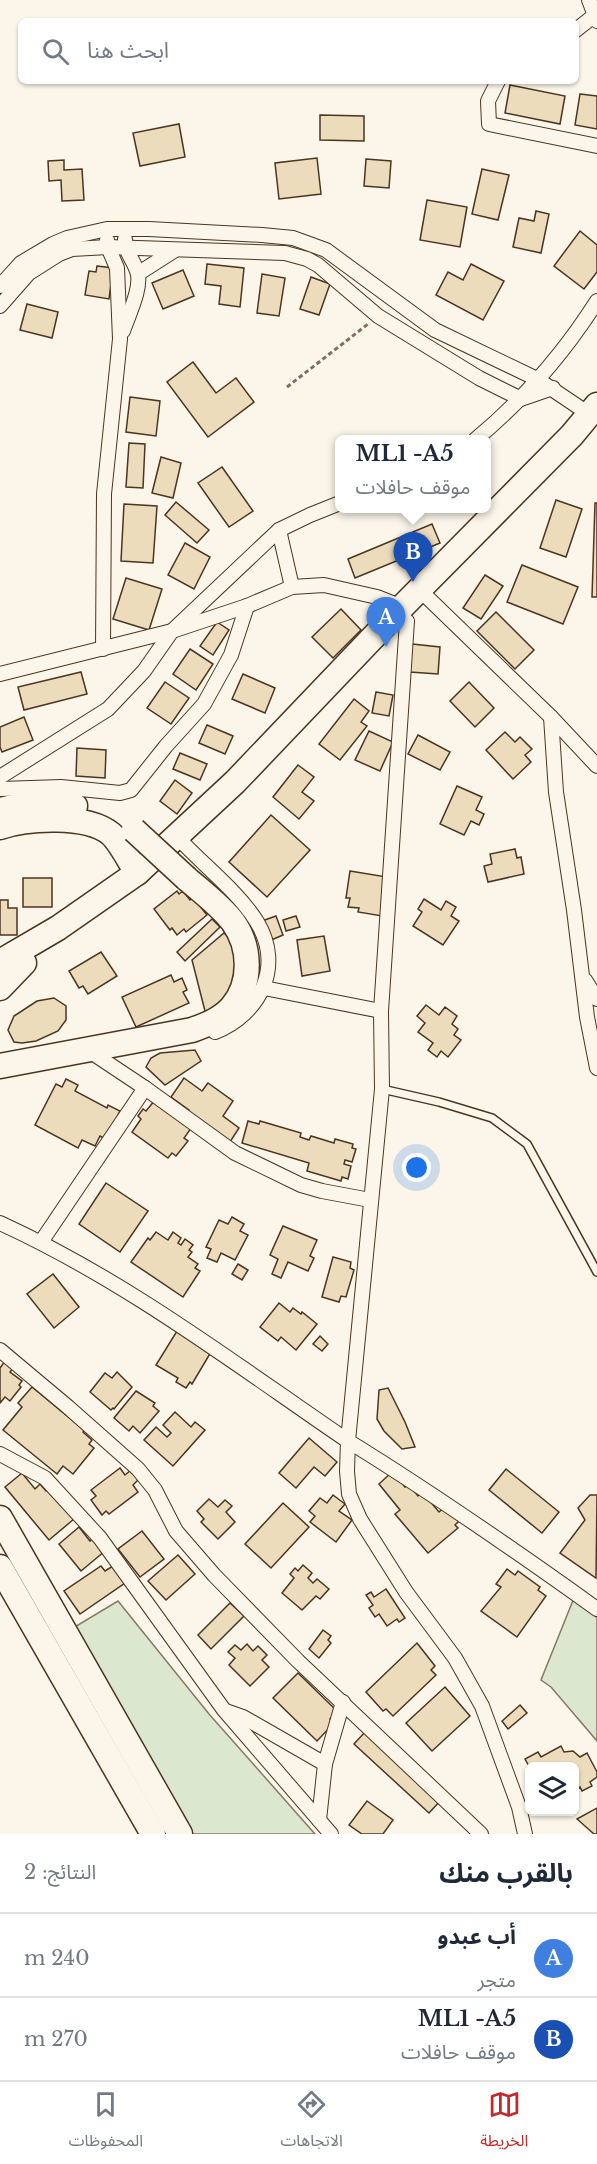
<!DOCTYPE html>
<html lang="ar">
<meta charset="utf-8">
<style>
:root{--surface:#fff;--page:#f6f6f7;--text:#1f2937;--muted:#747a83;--line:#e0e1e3;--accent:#c62828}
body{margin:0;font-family:"Libre Baskerville","Noto Sans Arabic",serif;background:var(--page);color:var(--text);direction:rtl}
.controls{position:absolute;right:18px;bottom:18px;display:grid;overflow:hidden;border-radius:9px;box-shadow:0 2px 4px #0004}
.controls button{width:54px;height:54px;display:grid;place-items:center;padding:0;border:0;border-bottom:2px solid var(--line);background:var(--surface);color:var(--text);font:30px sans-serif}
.you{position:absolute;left:417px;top:1168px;width:21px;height:21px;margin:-15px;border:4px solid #fff;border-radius:50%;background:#1a73e8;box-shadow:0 0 0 9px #1a73e833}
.badge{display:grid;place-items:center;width:39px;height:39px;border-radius:50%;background:var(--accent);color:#fff;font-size:20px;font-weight:700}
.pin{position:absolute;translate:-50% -50px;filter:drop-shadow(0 2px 3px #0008)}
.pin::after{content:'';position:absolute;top:32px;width:21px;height:18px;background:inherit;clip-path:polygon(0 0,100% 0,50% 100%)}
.popup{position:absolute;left:335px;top:435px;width:156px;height:78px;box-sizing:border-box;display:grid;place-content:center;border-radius:9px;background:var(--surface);filter:drop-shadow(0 2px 4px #0005);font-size:20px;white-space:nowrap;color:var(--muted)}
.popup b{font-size:22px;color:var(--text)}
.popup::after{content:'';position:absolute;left:50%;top:100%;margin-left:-12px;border:12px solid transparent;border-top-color:var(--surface)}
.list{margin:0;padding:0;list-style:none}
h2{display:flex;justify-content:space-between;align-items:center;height:78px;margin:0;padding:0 24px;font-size:26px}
h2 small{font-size:20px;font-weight:400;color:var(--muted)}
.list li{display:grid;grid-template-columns:39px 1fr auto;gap:18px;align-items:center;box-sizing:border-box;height:84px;padding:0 24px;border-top:2px solid var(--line)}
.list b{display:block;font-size:22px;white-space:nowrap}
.list p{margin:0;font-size:20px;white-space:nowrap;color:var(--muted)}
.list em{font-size:20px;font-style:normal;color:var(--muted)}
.icon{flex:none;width:33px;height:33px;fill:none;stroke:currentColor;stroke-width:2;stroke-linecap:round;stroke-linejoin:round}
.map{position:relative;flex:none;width:597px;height:1834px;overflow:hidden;direction:ltr}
.search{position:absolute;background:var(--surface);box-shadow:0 2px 4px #0004;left:18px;right:18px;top:18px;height:66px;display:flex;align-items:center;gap:15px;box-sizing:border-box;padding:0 21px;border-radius:9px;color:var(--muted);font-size:22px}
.sheet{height:246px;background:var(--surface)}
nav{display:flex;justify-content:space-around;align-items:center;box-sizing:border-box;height:84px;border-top:2px solid var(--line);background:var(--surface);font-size:16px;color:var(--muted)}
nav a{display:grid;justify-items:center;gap:3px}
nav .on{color:var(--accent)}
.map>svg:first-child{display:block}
.green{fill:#dce7d0;stroke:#887966;stroke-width:1.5}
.building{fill:#ecdcbc;stroke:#4a3520;stroke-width:1.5}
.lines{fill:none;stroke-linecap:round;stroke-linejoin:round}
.service-casing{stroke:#4a3520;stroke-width:10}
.minor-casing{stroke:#4a3520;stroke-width:16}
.motorway-casing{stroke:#4a3520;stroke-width:27}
.path{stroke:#7f6f5c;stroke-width:3;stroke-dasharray:4.5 3;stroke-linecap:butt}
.service{stroke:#fbf6e9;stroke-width:7}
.minor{stroke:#fbf6e9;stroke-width:14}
.motorway{stroke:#fbf6e9;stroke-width:24}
.motorway-bridge-casing{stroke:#4a3520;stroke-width:27;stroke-linecap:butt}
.motorway-bridge{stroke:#fbf6e9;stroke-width:24}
</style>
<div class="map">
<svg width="597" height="1834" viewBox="0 0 597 1834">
<rect width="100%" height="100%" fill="#fbf6e9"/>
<g class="green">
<path d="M576,1593L597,1618V1741L551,1687L541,1680Z"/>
<path d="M118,1601L209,1714L315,1834H179L38,1649Z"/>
</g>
<g class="building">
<path d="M510,85L565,96L560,124L505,113Z"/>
<path d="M580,94L597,96V129L575,125Z"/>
<path d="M320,115L364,116V141L320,140Z"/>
<path d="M179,124L185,157L140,166L133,133Z"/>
<path d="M317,158L321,194L279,199L275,163Z"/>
<path d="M366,159L391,161L389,188L364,186Z"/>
<path d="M64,160V170L82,169L84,200L62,201L61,180L49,181L48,161Z"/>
<path d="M482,169L509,175L498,220L472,214Z"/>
<path d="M427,200L467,207L460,247L420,240Z"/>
<path d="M536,211L549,214L541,253L513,247L519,218L534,221Z"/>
<path d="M580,231L597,245V272L584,289L554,266Z"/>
<path d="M207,264L244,268L240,307L219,304L221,286L205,284Z"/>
<path d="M471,264L504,281L483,320L436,295L448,272L463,280Z"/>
<path d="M97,266L113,268L109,299L85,295L89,271L96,272Z"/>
<path d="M183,270L194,296L163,309L152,283Z"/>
<path d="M262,274L285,278L279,316L257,313Z"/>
<path d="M311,277L330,284L319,315L300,309Z"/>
<path d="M27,304L58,312L52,338L20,330Z"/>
<path d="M193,362L216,393L236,378L254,402L208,437L167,382Z"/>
<path d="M130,397L160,401L156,436L126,432Z"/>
<path d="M129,443L145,444L143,488L126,487Z"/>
<path d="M161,457L181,463L173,498L152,493Z"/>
<path d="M222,467L253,511L229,527L198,483Z"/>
<path d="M556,500L582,509L566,557L540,548Z"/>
<path d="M176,502L209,530L197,543L165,515Z"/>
<path d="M595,503H597V597H592Z"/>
<path d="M124,504L157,506L153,563L121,561Z"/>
<path d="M432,524L440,543L355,578L348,559Z"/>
<path d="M185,543L210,557L194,589L168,575Z"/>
<path d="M522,565L578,587L563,624L507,602Z"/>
<path d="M485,575L503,586L481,619L463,608Z"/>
<path d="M126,578L162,589L149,630L113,619Z"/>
<path d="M341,609L361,630L333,658L312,637Z"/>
<path d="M496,612L534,650L515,669L477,631Z"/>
<path d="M217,622L229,630L213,655L200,646Z"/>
<path d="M412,644L440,647L438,674L410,672Z"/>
<path d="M190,649L213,664L196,690L173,674Z"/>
<path d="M81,672L87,694L24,710L18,687Z"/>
<path d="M243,674L275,688L265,713L232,699Z"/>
<path d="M165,682L189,698L171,724L147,708Z"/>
<path d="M469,682L494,708L475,727L450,701Z"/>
<path d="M376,692L393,695L389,716L372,713Z"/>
<path d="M354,699L369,711L361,722L367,726L340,760L319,744Z"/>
<path d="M24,717L33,740L2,752L0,747V727Z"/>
<path d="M207,725L233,736L225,754L199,743Z"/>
<path d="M369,731L393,742L380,771L355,760Z"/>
<path d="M505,732L515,742L520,737L532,749L525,755L531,762L513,779L486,750Z"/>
<path d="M418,735L450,752L440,770L408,754Z"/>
<path d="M77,748L106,750L105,778L76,776Z"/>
<path d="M180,753L207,764L200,780L173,769Z"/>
<path d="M298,765L314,777L302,792L314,801L299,819L273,797Z"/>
<path d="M175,780L192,793L177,814L160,801Z"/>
<path d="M457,786L482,797L476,810L484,814L479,825L471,821L464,835L440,824Z"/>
<path d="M271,815L310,850L267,897L229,862Z"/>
<path d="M515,849L517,858L521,857L524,874L488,882L484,866L492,864L490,854Z"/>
<path d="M350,871L387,877L382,916L358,912L359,908L348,907L350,898H346Z"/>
<rect x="23" y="878" width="29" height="29"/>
<path d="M177,891L179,894L183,891L190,900L197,895L202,902L199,905L207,915L186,932L184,929L177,935L172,928L170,930L154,909Z"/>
<path d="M424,899L441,910L446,901L456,907L451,916L459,921L443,945L413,926L422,912L418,909Z"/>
<path d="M0,900H8V908H17V935H0Z"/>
<path d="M276,916L283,935L269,941L262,921Z"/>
<path d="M296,916L300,927L286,931L283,920Z"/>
<path d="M212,919L220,927L185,961L177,952Z"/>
<path d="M224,933L232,940L239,977L228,998L206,1015L192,960Z"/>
<path d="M324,936L330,971L302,976L297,940Z"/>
<path d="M101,952L117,976L88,994L83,986L79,988L69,971Z"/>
<path d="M171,975L174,982L182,978L187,990L183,992L189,1003L136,1027L122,997Z"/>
<path d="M54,998L66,1006V1020L58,1031L36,1041L22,1043L14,1042L8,1030L14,1016L37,1001Z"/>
<path d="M426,1005L439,1015L445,1007L457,1016L452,1024L458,1029L454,1035L461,1040L448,1057L441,1051L437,1057L428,1050L433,1043L418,1032L425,1023L417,1016Z"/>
<path d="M195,1050L201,1061L165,1085L146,1067L151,1058L160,1053Z"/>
<path d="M184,1078L202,1091L208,1083L233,1101L223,1116L239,1128L230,1142L187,1112L189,1110L171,1097Z"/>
<path d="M66,1079L78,1085L75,1091L107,1108L108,1105L120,1111L116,1119L118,1120L107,1140L100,1136L95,1146L82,1140L78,1148L35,1125L56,1084L62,1087Z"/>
<path d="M155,1100L192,1127L184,1138L188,1141L176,1156L172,1153L168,1158L132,1132L141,1119L138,1116L143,1109L146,1111Z"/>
<path d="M248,1121L259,1124L260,1121L301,1133L300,1137L309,1140L311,1136L334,1143L335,1139L353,1144L352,1148L356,1149L352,1162L345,1160L344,1164L351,1166L348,1179L342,1177L341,1181L307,1171L309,1163L242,1143Z"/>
<path d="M106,1183L148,1211L120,1252L79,1224Z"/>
<path d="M232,1217L244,1224L240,1231L248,1235L235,1260L221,1253L217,1262L207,1258L211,1249L206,1247L219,1220L228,1224Z"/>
<path d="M283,1226L317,1240L310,1256L314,1258L308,1271L288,1262L281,1278L272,1274L278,1259L270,1255Z"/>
<path d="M156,1232L168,1240L173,1232L181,1238L178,1243L181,1245L185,1239L193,1245L189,1250L192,1252L188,1257L198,1264L195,1268L200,1271L183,1297L131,1262L148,1238L150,1240Z"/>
<path d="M333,1257L351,1262L350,1268L354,1270L346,1297L341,1296L339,1302L322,1297Z"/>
<path d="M238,1264L248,1270L242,1280L232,1274Z"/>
<path d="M53,1274L79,1307L54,1328L27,1294Z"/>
<path d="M279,1303L290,1312L293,1308L301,1314L302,1312L317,1324L296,1350L281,1337L278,1341L260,1327Z"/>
<path d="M177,1331L211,1352L192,1384L190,1382L186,1388L176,1382L178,1378L156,1365Z"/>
<path d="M320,1336L328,1344L322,1351L313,1344Z"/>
<path d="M5,1361L14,1367L10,1372L22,1381L19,1385L21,1387L10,1401L5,1397L0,1403V1368Z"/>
<path d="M117,1372L132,1387L114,1409L113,1408L111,1410L90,1392L105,1373L112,1378Z"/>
<path d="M32,1387L84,1430L83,1432L92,1440L89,1444L94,1448L73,1474L63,1466L57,1474L3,1430L22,1407L18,1403Z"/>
<path d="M388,1388L405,1422L415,1447L402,1449L384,1431L377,1419L379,1390Z"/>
<path d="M136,1391L155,1403L153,1406L159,1411L140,1433L133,1426L129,1431L114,1418Z"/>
<path d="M175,1412L191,1427L195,1422L205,1430L173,1466L144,1440L156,1427L167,1437L171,1433L163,1425Z"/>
<path d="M309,1438L337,1462L325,1476L314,1467L296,1488L279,1473Z"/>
<path d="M120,1468L125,1475L131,1470L138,1480L133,1485L138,1492L109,1514L106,1511L102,1515L91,1500L96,1496L91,1490Z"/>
<path d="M506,1469L559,1512L542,1533L489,1490Z"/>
<path d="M393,1471L405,1487L408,1484L418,1496L422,1492L439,1512L446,1506L459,1521L455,1525L458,1528L428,1553L395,1514L400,1510L379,1484Z"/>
<path d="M22,1473L35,1489L40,1484L46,1491L50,1487L74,1519L49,1540L5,1487Z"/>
<path d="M333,1495L345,1504L339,1511L352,1520L336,1542L310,1522L315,1516L309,1511L320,1498L327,1503Z"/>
<path d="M590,1495H597L596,1578L560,1553L585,1520L578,1508Z"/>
<path d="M209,1499L218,1507L225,1500L232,1506L226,1512L235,1522L218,1539L201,1522L204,1519L197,1511Z"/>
<path d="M283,1503L309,1527L271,1568L245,1544Z"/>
<path d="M79,1527L90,1541L93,1538L105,1551L81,1571L59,1544Z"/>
<path d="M142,1531L164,1559L140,1577L118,1549Z"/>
<path d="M178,1555L195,1574L166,1600L148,1581Z"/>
<path d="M303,1565L312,1573L308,1578L313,1583L317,1579L329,1589L320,1599L316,1596L302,1610L282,1593L294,1578L290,1574L295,1568L298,1571Z"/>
<path d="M101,1566L105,1571L113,1566L125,1583L80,1614L64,1591Z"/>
<path d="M507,1569L515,1575L518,1571L540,1587L538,1590L546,1596L517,1637L481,1611L501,1587L496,1584Z"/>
<path d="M386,1589L405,1618L399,1622L397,1619L387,1626L379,1614L375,1617L369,1608L373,1605L366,1595L371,1592L374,1597Z"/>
<path d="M230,1603L244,1616L211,1649L198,1635Z"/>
<path d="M323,1630L331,1636L328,1640L331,1643L319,1658L309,1649Z"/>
<path d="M417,1643L435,1666L431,1670L436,1675L393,1716L386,1709L383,1711L366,1692Z"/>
<path d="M247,1644L253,1651L258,1646L267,1655L262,1660L269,1667L250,1686L229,1665L235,1658L228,1652L235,1645L241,1650Z"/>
<path d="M298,1673L337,1711L330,1719L334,1723L317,1741L273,1698Z"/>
<path d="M445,1687L470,1716L432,1751L406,1723Z"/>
<path d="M520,1705L527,1713L508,1729L502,1721Z"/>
<path d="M365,1732L440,1801L429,1813L354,1744Z"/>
<path d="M561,1746L564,1752L573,1751L580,1757L587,1753L597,1772V1777L590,1782L592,1786L582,1791L580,1787L574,1790V1766L530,1768L525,1759L538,1752L541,1757Z"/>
<path d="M367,1801L393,1820L383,1834H362L349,1825Z"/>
<path d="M597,1808V1834H594L577,1819Z"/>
</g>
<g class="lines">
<defs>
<path id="service" d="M382,1089L439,1102L492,1118L527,1144L597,1272"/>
<g id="minor">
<path d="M589,0L597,21"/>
<path d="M576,30L595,15"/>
<path d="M498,81L488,101L489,124L597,146"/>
<path d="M139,273L175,250"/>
<path d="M0,286L21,263L53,244L67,238L107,229H149L262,235L293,238L326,250L435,330L537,379L589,414"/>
<path d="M0,306L29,273L59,254L72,249L108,247L285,253L307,259L318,265L378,316L479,378L521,399L553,388"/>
<path d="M123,331C128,316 143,286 137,271C133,259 125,252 125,239"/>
<path d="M475,440C523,400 564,353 597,301"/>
<path d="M279,530L292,587"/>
<path d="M428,598L551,717L597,766"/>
<path d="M407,621L381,1011L382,1089L348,1441C434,1494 516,1551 597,1609"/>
<path d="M103,649L104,494L120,339L117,268L108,247L107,240"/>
<path d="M0,674L172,631L247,606L292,587L324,585L377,597L402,607"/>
<path d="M551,717L556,792L574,910L587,1017L597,1068"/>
<path d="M0,777L108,709L144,671L172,631L279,530L310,515L340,503"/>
<path d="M0,789L61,787L120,793L131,790L166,746L204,704L231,655L247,606"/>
<path d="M184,844C207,868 240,894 257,922C284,967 260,1014 215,1032"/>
<path d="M585,980L597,999"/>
<path d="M264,988L381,1011"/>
<path d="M88,1050L145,1088L235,1153L301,1185L322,1191L370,1200"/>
<path d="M0,1223C125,1280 235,1364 348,1441L347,1471L349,1494L360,1519L406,1592L455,1658L482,1706L519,1807L525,1834"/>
<path d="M41,1242L145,1088"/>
<path d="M0,1350L68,1407L138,1469L155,1490L176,1531L214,1575L298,1661L481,1834"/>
<path d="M0,1454L45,1478L100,1538L224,1710L331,1834"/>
<path d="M226,1711L243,1717L325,1764"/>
<path d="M319,1820L325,1764L343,1702"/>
</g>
<g id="motorway">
<path d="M0,810L26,804L75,806"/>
<path d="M0,827C27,818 87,814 111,834C120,842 130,862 137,873"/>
<path d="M0,962L58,928L137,873L235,782L402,607L572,435L597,405"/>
<path d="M0,988L24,963"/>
<path d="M0,1066L192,1030C206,1025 222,1019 232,1007C252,983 251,947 233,922C220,905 202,892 186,878"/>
<path d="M0,1518L180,1834"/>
<path d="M0,1567L153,1834"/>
</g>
</defs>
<use href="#service" class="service-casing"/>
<use href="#minor" class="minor-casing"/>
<use href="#motorway" class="motorway-casing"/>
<path class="path" d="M287,387L368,324"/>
<use href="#service" class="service"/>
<use href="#minor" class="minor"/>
<use href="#motorway" class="motorway"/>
<defs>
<path id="motorway-bridge" d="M134,830L186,878"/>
</defs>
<use href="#motorway-bridge" class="motorway-bridge-casing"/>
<use href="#motorway-bridge" class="motorway-bridge"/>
</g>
</svg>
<div class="controls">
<button><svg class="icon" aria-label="layers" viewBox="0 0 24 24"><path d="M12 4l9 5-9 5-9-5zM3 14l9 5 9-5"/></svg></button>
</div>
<div class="you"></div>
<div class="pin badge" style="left:386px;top:647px;background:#3f7fe0">A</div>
<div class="pin badge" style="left:413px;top:582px;background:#1a4fb4">B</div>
<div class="popup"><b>ML1 -A5</b>موقف حافلات</div>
<div class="search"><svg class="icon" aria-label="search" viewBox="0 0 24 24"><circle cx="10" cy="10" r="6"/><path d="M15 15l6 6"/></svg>ابحث هنا</div>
</div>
<section class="sheet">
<h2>بالقرب منك<small>النتائج: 2</small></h2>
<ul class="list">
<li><span class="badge" style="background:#3f7fe0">A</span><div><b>أب عبدو</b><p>متجر</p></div><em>240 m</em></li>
<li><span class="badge" style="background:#1a4fb4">B</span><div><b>ML1 -A5</b><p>موقف حافلات</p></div><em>270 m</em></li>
</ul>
</section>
<nav>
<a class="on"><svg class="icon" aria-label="map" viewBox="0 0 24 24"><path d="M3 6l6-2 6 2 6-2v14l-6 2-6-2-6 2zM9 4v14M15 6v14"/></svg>الخريطة</a>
<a><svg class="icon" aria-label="directions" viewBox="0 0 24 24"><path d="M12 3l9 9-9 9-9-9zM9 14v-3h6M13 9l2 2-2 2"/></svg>الاتجاهات</a>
<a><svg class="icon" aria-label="saved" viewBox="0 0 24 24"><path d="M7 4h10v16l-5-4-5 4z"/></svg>المحفوظات</a>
</nav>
